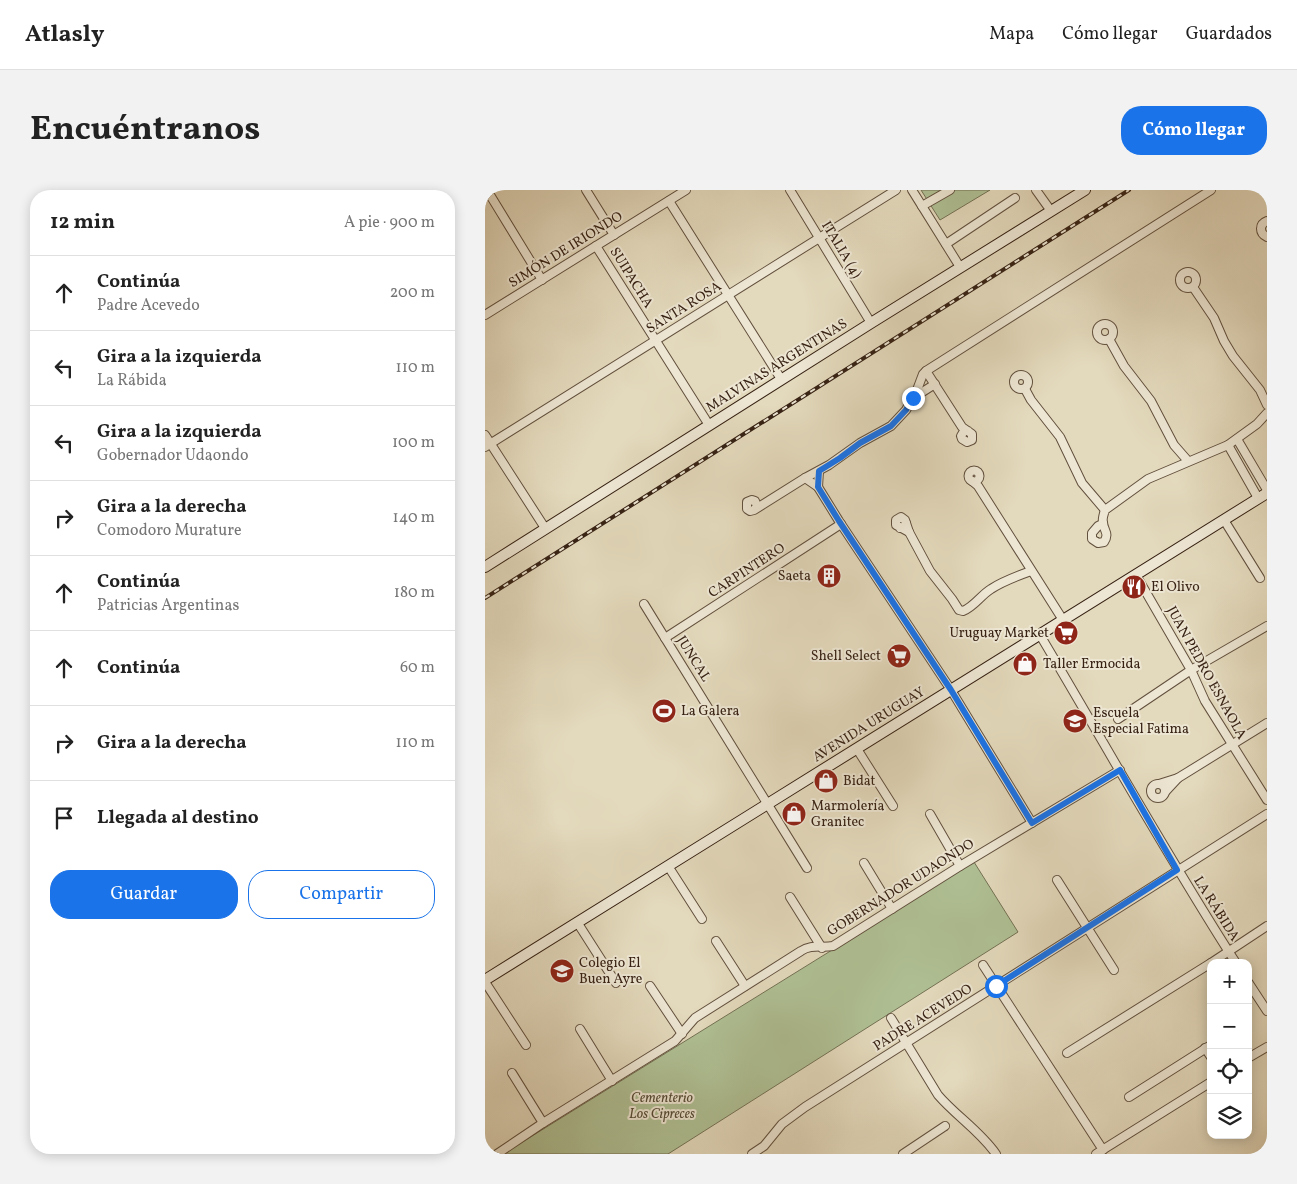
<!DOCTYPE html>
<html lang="es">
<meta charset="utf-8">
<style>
:root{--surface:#fff;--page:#f2f2f2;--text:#222;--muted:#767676;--line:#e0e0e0;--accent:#1a73e8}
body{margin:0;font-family:Vollkorn,serif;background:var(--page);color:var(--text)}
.controls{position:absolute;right:15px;bottom:15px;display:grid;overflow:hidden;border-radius:10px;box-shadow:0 2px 12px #0003}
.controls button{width:45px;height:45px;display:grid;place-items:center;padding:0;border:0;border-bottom:1px solid var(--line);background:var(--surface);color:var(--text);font:25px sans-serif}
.stop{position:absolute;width:15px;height:15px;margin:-11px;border:4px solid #1a73e8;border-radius:50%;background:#fff}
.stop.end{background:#1a73e8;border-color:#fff;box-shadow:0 1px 5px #0008}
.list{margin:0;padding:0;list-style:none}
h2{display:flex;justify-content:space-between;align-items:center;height:65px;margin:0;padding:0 20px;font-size:21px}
h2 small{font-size:16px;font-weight:400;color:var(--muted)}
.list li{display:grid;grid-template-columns:32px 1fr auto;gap:15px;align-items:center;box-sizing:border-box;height:75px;padding:0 20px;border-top:1px solid var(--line)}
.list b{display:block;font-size:19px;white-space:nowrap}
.list p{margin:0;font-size:16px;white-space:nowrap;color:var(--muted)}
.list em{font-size:16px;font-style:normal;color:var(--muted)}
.actions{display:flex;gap:10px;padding:15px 20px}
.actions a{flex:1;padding:11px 0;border:1px solid var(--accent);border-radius:20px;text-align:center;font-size:18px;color:var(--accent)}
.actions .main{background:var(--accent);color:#fff}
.icon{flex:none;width:28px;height:28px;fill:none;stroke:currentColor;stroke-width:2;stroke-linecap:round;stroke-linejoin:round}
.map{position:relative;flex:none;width:782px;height:964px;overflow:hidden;border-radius:20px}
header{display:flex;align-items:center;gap:30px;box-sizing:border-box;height:70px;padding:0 25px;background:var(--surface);border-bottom:1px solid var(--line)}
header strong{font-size:24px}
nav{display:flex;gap:28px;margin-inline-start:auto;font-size:18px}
.intro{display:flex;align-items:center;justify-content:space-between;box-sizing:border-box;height:120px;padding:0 30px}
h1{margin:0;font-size:35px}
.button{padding:12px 22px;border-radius:20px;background:var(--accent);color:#fff;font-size:18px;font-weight:700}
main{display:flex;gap:30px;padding:0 30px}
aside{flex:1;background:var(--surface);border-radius:20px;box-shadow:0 2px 12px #0003}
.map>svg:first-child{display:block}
.green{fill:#afc094;stroke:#737154}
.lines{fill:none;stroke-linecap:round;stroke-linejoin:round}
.street-casing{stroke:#62503e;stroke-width:10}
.secondary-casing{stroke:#372214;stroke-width:12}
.street{stroke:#ede6d3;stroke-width:8}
.secondary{stroke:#ede6d3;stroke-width:10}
.rail-casing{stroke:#372214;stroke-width:4}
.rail{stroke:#ede6d3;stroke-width:2;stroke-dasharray:5.5;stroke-linecap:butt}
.route{stroke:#1a73e8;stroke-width:6}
.labels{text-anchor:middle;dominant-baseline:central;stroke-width:4;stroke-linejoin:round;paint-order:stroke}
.street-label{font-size:14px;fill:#372214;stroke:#ede6d3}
.poi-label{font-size:14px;fill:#372214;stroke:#ede6d3;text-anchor:start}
.park-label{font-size:14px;font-style:italic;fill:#554a34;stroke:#ede6d3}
</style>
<header>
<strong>Atlasly</strong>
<nav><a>Mapa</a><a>Cómo llegar</a><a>Guardados</a></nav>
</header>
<div class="intro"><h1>Encuéntranos</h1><a class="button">Cómo llegar</a></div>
<main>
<aside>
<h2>12 min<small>A pie · 900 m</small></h2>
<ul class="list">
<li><svg class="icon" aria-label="ahead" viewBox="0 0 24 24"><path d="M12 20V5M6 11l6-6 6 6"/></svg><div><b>Continúa</b><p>Padre Acevedo</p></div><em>200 m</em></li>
<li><svg class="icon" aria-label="left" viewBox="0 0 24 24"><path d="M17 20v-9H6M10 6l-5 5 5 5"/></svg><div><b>Gira a la izquierda</b><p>La Rábida</p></div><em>110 m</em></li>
<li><svg class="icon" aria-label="left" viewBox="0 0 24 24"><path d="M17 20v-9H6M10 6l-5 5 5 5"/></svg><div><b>Gira a la izquierda</b><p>Gobernador Udaondo</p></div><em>100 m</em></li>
<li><svg class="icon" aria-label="right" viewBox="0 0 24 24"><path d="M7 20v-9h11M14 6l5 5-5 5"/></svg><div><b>Gira a la derecha</b><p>Comodoro Murature</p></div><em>140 m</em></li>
<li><svg class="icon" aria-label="ahead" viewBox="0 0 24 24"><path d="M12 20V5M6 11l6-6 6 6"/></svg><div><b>Continúa</b><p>Patricias Argentinas</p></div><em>180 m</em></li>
<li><svg class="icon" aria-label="ahead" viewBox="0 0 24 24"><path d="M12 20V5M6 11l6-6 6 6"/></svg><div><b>Continúa</b></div><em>60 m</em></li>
<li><svg class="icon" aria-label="right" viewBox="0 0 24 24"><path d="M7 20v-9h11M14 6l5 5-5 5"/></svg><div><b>Gira a la derecha</b></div><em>110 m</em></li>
<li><svg class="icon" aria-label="arrive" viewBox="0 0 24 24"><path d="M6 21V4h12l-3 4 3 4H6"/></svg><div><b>Llegada al destino</b></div></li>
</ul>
<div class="actions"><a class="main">Guardar</a><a>Compartir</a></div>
</aside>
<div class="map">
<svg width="782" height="964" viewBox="0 0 782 964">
<rect width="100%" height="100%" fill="#e3d9bc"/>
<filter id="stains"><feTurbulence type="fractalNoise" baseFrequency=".004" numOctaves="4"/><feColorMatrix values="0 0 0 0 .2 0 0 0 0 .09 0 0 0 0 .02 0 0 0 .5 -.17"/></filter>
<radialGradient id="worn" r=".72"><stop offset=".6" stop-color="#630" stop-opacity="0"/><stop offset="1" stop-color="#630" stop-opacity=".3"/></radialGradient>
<g class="green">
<path d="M436,0H505L455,30Z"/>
<path d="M489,672L533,742L183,964H18Z"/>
</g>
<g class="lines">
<defs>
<g id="street">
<path d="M2,0L57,90"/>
<path d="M101,0L129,45"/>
<path d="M305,0L386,133"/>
<path d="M427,0L475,77"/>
<path d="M551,0L566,21"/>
<path d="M184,11L296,189"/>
<path d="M437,16L465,0"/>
<path d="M782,31C774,34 774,43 782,47"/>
<path d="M461,54L530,8"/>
<path d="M111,56L224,235"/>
<circle cx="703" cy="90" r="8"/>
<path d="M708,97L729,128L739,151L748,166L775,200L782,215"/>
<path d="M0,125L201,0"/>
<circle cx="620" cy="142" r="8"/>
<path d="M624,149L639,176L666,211L689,255L703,271"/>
<path d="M441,181L477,237L487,244V250L482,252L477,249L476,246L479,241H483"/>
<circle cx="536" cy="192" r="7"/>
<path d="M540,199L546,210L575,247L597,293L620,320"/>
<path d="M428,208L450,194"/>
<path d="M0,245L60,338"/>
<path d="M752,249L782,300"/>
<path d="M743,255L773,308"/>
<path d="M0,257L411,0"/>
<circle cx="489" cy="286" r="5.5"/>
<path d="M320,288L333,297L334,281"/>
<path d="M487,291L493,296L578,430"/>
<path d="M333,297L354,331L466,500L547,633"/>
<path d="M270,319L272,316L270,311L267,310L262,312V319L265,321L269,320L320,288L344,275L375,253L406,236L421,220L432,200L438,184L441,181L726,0"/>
<path d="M739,330L775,388"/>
<path d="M421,333L424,342L445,381L467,409L474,420L478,421C489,417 496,405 506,399C518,391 532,386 546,381"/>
<path d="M617,334L613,336L607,343V349L613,353L619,352C625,343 618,340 618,332C617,329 619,323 620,320L663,289L743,255L772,234L782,223"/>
<path d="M415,338L419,337L421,333L420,330L416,327L411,330V335L424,342"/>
<path d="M651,385L706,480L720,511L782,610"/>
<path d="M159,414L322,678"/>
<path d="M555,445C620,554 682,666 751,773"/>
<path d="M180,448L356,334"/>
<path d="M633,529L706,480L782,436"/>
<path d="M372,559L408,616"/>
<path d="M693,588L782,533"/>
<circle cx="673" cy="601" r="7"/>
<path d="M674,594L693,588L680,602"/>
<path d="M445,624L475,676"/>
<path d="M379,673L407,719"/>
<path d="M183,676L217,729"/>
<path d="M572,690L629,780"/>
<path d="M305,707L337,758"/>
<path d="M92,732L131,793"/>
<path d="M231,751L260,796"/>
<path d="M726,773L782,736"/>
<path d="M498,775L618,960"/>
<path d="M0,792L41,855"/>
<path d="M763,792L782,821"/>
<path d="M165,796L197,844"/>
<path d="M406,828L453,905C471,926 495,941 511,964"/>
<path d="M95,839L127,891"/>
<path d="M720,858L726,867"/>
<path d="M582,863L726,773"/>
<path d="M763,868L782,857"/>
<path d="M27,883L58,933"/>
<path d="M644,907L726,855"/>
<path d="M12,964L58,933L190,851L210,828L316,761C326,754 336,758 348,756L475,676L635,580"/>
<path d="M267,964L279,956L297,934L320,917L782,624"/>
<path d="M418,964L460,936"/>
<path d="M611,964L726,892"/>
</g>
<g id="secondary">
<path d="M0,377L386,133L600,0"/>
<path d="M0,790L782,303"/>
</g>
</defs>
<use href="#street" class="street-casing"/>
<use href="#secondary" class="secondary-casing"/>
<use href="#street" class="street"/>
<use href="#secondary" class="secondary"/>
<defs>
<path id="rail" d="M0,408L644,0"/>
</defs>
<use href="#rail" class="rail-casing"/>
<use href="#rail" class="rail"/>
</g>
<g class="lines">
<path class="route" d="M428,208L421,220L406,236L375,253L355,268L334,281L333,297L354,331L466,500L547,633L635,580L692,680L511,796"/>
</g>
<defs>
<symbol id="building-disc" viewBox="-11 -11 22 22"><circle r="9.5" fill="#8f2418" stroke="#ede6d3"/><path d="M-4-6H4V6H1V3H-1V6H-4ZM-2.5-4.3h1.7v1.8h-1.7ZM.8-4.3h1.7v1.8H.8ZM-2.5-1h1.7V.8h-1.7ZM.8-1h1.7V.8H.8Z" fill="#fff"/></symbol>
<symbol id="restaurant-disc" viewBox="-11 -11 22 22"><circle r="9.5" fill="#8f2418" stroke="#ede6d3"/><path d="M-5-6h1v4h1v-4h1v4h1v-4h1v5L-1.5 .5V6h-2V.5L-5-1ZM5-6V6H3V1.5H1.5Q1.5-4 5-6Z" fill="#fff"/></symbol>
<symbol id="supermarket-disc" viewBox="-11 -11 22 22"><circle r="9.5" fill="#8f2418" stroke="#ede6d3"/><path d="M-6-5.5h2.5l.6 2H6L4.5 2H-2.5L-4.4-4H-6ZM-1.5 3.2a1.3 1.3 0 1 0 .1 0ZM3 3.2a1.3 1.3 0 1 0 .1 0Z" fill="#fff"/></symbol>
<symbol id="shop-disc" viewBox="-11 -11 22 22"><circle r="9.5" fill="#8f2418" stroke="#ede6d3"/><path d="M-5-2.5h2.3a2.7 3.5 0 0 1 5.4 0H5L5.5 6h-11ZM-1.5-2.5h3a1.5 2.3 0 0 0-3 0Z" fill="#fff"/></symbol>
<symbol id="stadium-disc" viewBox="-11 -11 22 22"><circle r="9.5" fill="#8f2418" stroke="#ede6d3"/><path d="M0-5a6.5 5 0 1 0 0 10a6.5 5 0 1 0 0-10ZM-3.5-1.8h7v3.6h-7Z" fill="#fff"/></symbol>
<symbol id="school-disc" viewBox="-11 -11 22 22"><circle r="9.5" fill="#8f2418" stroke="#ede6d3"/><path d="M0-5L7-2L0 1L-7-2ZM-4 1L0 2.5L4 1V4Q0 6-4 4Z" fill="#fff"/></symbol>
</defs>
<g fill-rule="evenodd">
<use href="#building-disc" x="330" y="372" width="28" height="28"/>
<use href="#restaurant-disc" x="635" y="383" width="28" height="28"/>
<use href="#supermarket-disc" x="567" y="429" width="28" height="28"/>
<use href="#supermarket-disc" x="400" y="452" width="28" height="28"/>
<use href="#shop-disc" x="526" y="460" width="28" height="28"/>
<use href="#stadium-disc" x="165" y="507" width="28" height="28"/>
<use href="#school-disc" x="576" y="517" width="28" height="28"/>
<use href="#shop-disc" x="327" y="577" width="28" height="28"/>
<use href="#shop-disc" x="295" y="610" width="28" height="28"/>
<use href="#school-disc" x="63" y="767" width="28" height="28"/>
</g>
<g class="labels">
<g class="street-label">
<text transform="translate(81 60) rotate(-32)">SIMÓN DE IRIONDO</text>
<text transform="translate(356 60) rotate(59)">ITALIA (4)</text>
<text transform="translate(146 88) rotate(58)">SUIPACHA</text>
<text transform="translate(199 118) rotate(-32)">SANTA ROSA</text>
<text transform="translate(292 176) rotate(-32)">MALVINAS ARGENTINAS</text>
<text transform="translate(262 381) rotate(-33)">CARPINTERO</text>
<text transform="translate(208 469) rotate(58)">JUNCAL</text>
<text transform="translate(721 483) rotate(61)">JUAN PEDRO ESNAOLA</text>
<text transform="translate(384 535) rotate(-32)">AVENIDA URUGUAY</text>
<text transform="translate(416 698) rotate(-32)">GOBERNADOR UDAONDO</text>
<text transform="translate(731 719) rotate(58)">LA RÁBIDA</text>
<text transform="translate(438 828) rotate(-32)">PADRE ACEVEDO</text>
</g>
<g class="poi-label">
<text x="326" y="386" text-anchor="end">Saeta</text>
<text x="666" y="397">El Olivo</text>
<text x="564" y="443" text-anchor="end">Uruguay Market</text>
<text x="396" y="466" text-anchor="end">Shell Select</text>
<text x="558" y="474">Taller Ermocida</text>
<text x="196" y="521">La Galera</text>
<text x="608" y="523">Escuela<tspan x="608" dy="16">Especial Fatima</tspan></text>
<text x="358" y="591">Bidat</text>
<text x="326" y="616">Marmolería<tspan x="326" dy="16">Granitec</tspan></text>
<text x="94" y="773">Colegio El<tspan x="94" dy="16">Buen Ayre</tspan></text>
</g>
<g class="park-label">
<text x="177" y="908">Cementerio<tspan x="177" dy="16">Los Cipreces</tspan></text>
</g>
</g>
<rect width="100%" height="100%" filter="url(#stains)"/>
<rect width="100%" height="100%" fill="url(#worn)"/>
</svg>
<div class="controls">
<button>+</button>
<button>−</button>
<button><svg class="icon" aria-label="locate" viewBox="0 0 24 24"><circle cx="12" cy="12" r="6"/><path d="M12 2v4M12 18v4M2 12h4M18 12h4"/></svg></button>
<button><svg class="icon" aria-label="layers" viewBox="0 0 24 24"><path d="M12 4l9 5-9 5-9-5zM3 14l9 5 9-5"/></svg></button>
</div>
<div class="stop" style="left:511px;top:796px"></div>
<div class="stop end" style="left:428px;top:208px"></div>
</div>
</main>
